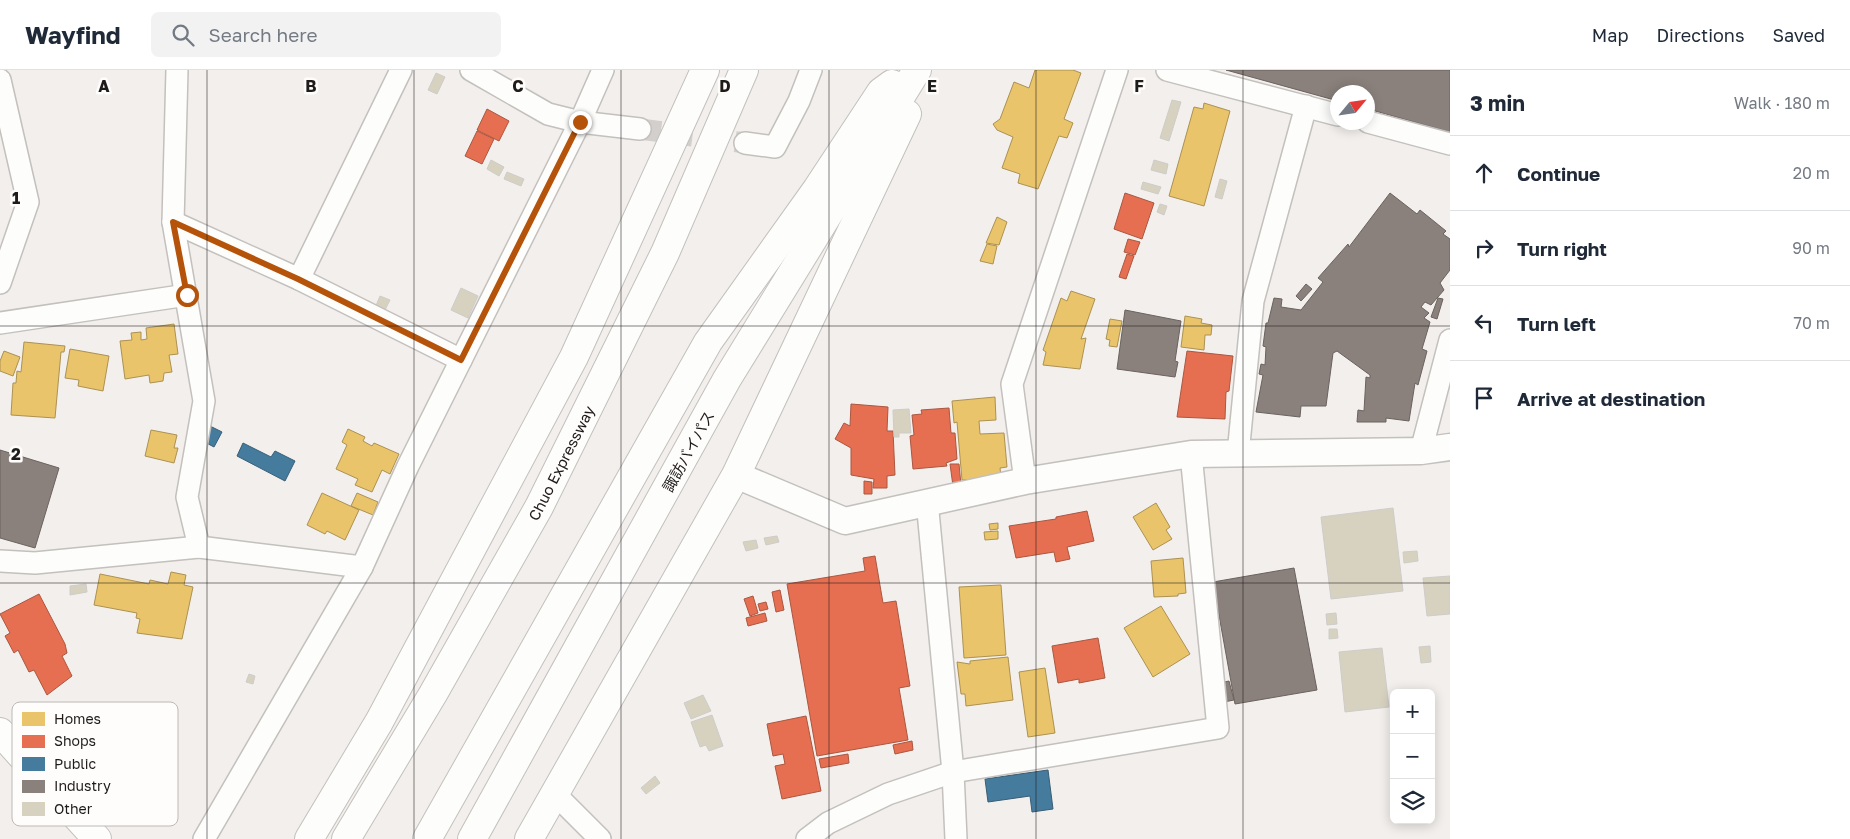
<!DOCTYPE html>
<meta charset="utf-8">
<style>
:root{--surface:#fff;--page:#f2f2f3;--text:#1f2937;--muted:#747a83;--line:#e0e1e3}
body{margin:0;font-family:"Golos Text","Noto Sans JP",sans-serif;background:var(--page);color:var(--text)}
.controls{position:absolute;right:15px;bottom:15px;display:grid;overflow:hidden;border-radius:8px;box-shadow:0 2px 12px #0003}
.controls button{width:45px;height:45px;display:grid;place-items:center;padding:0;border:0;border-bottom:1px solid var(--line);background:var(--surface);color:var(--text);font:25px sans-serif}
.compass{position:absolute;left:1330px;top:15px;width:45px;height:45px;border-radius:50%;background:var(--surface);box-shadow:0 2px 12px #0003;rotate:61deg}
.stop{position:absolute;width:15px;height:15px;margin:-11px;border:4px solid #b45309;border-radius:50%;background:#fff}
.stop.end{background:#b45309;border-color:#fff;box-shadow:0 1px 5px #0008}
.list{margin:0;padding:0;list-style:none}
h2{display:flex;justify-content:space-between;align-items:center;height:65px;margin:0;padding:0 20px;font-size:21px}
h2 small{font-size:16px;font-weight:400;color:var(--muted)}
.list li{display:grid;grid-template-columns:32px 1fr auto;gap:15px;align-items:center;box-sizing:border-box;height:75px;padding:0 20px;border-top:1px solid var(--line)}
.list b{display:block;font-size:19px;white-space:nowrap}
.list em{font-size:16px;font-style:normal;color:var(--muted)}
.icon{flex:none;width:28px;height:28px;fill:none;stroke:currentColor;stroke-width:2;stroke-linecap:round;stroke-linejoin:round}
.map{position:relative;flex:none;width:1450px;height:769px;overflow:hidden}
header{display:flex;align-items:center;gap:30px;box-sizing:border-box;height:70px;padding:0 25px;background:var(--surface);border-bottom:1px solid var(--line)}
header strong{font-size:24px}
nav{display:flex;gap:28px;margin-inline-start:auto;font-size:18px}
.search{width:350px;height:45px;background:var(--page);display:flex;align-items:center;gap:12px;box-sizing:border-box;padding:0 18px;border-radius:8px;color:var(--muted);font-size:19px}
main{display:flex}
aside{flex:1;background:var(--surface)}
.map>svg:first-child{display:block}
.homes{fill:#e9c46a;stroke:#ac9152}
.shops{fill:#e76f51;stroke:#ab5640}
.public{fill:#457b9d;stroke:#395e75}
.industry{fill:#8a817c;stroke:#6a625e}
.building{fill:#d7d2c0;stroke:#ceccc9}
.lines{fill:none;stroke-linecap:round;stroke-linejoin:round}
.minor-tunnel{stroke:#d2cfcc;stroke-width:21;stroke-dasharray:21 11;stroke-linecap:butt}
.minor-casing{stroke:#c3c0bd;stroke-width:24}
.tertiary-casing{stroke:#c3c0bd;stroke-width:29}
.trunk-casing{stroke:#c3c0bd;stroke-width:30}
.motorway-casing{stroke:#c3c0bd;stroke-width:30}
.minor{stroke:#fdfdfc;stroke-width:21}
.tertiary{stroke:#fdfdfc;stroke-width:26}
.trunk{stroke:#fdfdfc;stroke-width:28}
.motorway{stroke:#fdfdfc;stroke-width:28}
.route{stroke:#b45309;stroke-width:6}
.grid{fill:none;stroke:#1e1b19;stroke-width:1;stroke-opacity:0.55}
.labels{text-anchor:middle;dominant-baseline:central;stroke-width:5;stroke-linejoin:round;paint-order:stroke}
.street-label{font-size:15px;fill:#1e1b19;stroke:#fffdfc}
.key{fill:#fffdfc;stroke:#bcb9b8;stroke-width:1}
.key-label{font-size:14px;fill:#1e1b19}
.grid-label{font-size:16px;text-anchor:middle;font-weight:bold;fill:#1e1b19;stroke:#fffdfc;stroke-width:5;stroke-linejoin:round;paint-order:stroke}
</style>
<header>
<strong>Wayfind</strong>
<div class="search"><svg class="icon" aria-label="search" viewBox="0 0 24 24"><circle cx="10" cy="10" r="6"/><path d="M15 15l6 6"/></svg>Search here</div>
<nav><a>Map</a><a>Directions</a><a>Saved</a></nav>
</header>
<main>
<div class="map">
<svg width="1450" height="769" viewBox="0 0 1450 769">
<rect width="100%" height="100%" fill="#f2efec"/>
<g class="homes">
<path d="M1035,0H1073L1081,3L1064,49L1073,53L1067,68L1059,66L1038,119L1018,113L1020,104L1002,98L1013,67L997,60L993,54L1000,49L1014,12L1029,18Z"/>
<path d="M1204,33L1230,41L1204,136L1169,126L1194,37L1203,39Z"/>
<path d="M997,147L1007,152L999,175L986,173Z"/>
<path d="M987,174L997,176L993,194L980,191Z"/>
<path d="M1071,221L1095,229L1081,269L1086,268L1080,299L1043,295L1046,282L1043,280L1061,228L1067,231Z"/>
<path d="M1185,246L1202,249L1201,253L1212,255L1211,265H1205L1204,280L1181,277Z"/>
<path d="M1110,249L1122,251L1117,277L1109,276L1110,270L1106,269Z"/>
<path d="M174,254L178,284L169,285L172,302L164,303L163,311L150,313L149,305L125,309L120,271L132,270L131,263L141,262V270L147,269L146,258Z"/>
<path d="M24,272L65,276L64,282H61L55,348L11,345L13,313H16L17,301L21,302Z"/>
<path d="M70,279L109,286L103,321L78,316L79,310L65,308Z"/>
<path d="M4,281L20,287L13,306L0,301V291Z"/>
<path d="M995,327L996,350L979,351L980,364L1004,363L1007,397L1000,398L1001,407L962,410L957,352L954,353L952,331Z"/>
<path d="M348,359L365,367L363,371L372,376L374,373L399,384L390,404L382,400L372,422L355,415L358,409L336,399L347,375L342,372Z"/>
<path d="M151,360L177,365L174,378H178L174,393L145,386Z"/>
<path d="M322,423L359,440L345,470L327,461L325,464L307,455Z"/>
<path d="M357,423L378,432L373,445L351,436Z"/>
<path d="M1156,433L1170,457L1166,460L1172,469L1153,480L1133,447Z"/>
<path d="M998,453V459L990,460L989,454Z"/>
<path d="M998,461V469L985,470L984,462Z"/>
<path d="M1183,488L1186,523L1178,524V526L1154,527L1151,491Z"/>
<path d="M171,502L186,505L184,515L193,517L182,569L137,563L140,549L136,548L137,543L94,535L100,504L149,514L150,510L168,514Z"/>
<path d="M1001,515L1006,585L964,588L959,517Z"/>
<path d="M1161,536L1190,584L1153,607L1124,558Z"/>
<path d="M1008,587L1013,630L966,636L965,624H961L957,592L970,594V591Z"/>
<path d="M1045,598L1055,663L1028,667L1019,602Z"/>
</g>
<g class="shops">
<path d="M487,39L509,51L499,71L477,60Z"/>
<path d="M477,61L494,69L482,94L465,86Z"/>
<path d="M1125,123L1154,133L1142,169L1114,159Z"/>
<path d="M1128,169L1140,172L1135,185L1124,182Z"/>
<path d="M1127,184L1134,186L1126,209L1119,207Z"/>
<path d="M1187,281L1233,286L1229,321L1226,322L1225,349L1177,347Z"/>
<path d="M851,334L888,337L887,361H893L895,405L887,406V418H873L874,409L851,405V378L835,369L844,353L850,356Z"/>
<path d="M949,338L951,363H955L957,389L946,393L947,396L913,399L910,366L914,365L912,345L922,344L921,340Z"/>
<path d="M950,394H959L961,415L953,416Z"/>
<path d="M864,411L872,412V424H864Z"/>
<path d="M1087,441L1094,471L1067,477L1070,489L1056,492L1054,482L1016,488L1009,456L1056,449V447Z"/>
<path d="M875,486L883,533L896,531L910,616L899,618L908,670L817,686L787,514L865,501L863,488Z"/>
<path d="M780,520L784,540L776,542L772,522Z"/>
<path d="M39,524L65,574L67,583L62,586L72,606L47,625L34,600L29,602L18,580L14,583L5,566L10,563L0,544Z"/>
<path d="M753,526L758,543L750,546L744,529Z"/>
<path d="M766,532L768,539L760,541L758,534Z"/>
<path d="M765,543L767,551L748,556L746,548Z"/>
<path d="M1098,568L1105,608L1079,613V609L1058,613L1052,576Z"/>
<path d="M806,646L821,721L782,729L775,696L785,694L783,684L773,686L767,654Z"/>
<path d="M912,671L913,680L895,684L893,675Z"/>
<path d="M848,684L849,693L821,698L819,689Z"/>
</g>
<g class="public">
<path d="M206,354L222,362L214,377L199,369Z"/>
<path d="M243,373L271,387L275,381L295,391L285,411L237,386Z"/>
<path d="M1048,700L1053,739L1032,742L1030,726L988,732L985,709Z"/>
</g>
<g class="industry">
<path d="M1226,0H1450V62L1368,39V22H1338V31Z"/>
<path d="M1390,123L1417,144L1420,140L1446,161L1443,164L1450,169V200L1440,213L1444,220L1431,235L1425,232L1421,237L1429,243L1424,248L1430,252L1422,279L1427,281L1418,315L1415,313L1409,351L1386,348V352H1357L1358,340L1364,341L1366,307L1370,308V305L1337,281L1333,283L1326,336H1301L1300,347L1256,342L1263,305L1259,304L1261,294L1265,295L1266,277L1263,276L1266,253H1268L1274,228L1282,229L1281,237L1301,240L1323,212L1318,208L1348,174L1349,177Z"/>
<path d="M1306,214L1312,219L1301,231L1296,226Z"/>
<path d="M1438,228L1443,229L1437,249L1431,247Z"/>
<path d="M1125,240L1181,251L1175,291L1178,292L1175,307L1117,299Z"/>
<path d="M0,380L59,398L35,478L0,468Z"/>
<path d="M1294,498L1317,620L1235,634L1213,512Z"/>
<path d="M1229,611L1234,630L1224,632L1220,613Z"/>
</g>
<g class="building">
<path d="M436,3L445,7L437,24L428,20Z"/>
<path d="M1172,30L1181,32L1169,71L1160,68Z"/>
<path d="M491,90L504,97L499,106L487,99Z"/>
<path d="M1154,90L1168,94L1166,104L1151,100Z"/>
<path d="M507,102L524,109L521,116L504,109Z"/>
<path d="M1220,109L1227,111L1222,129L1215,127Z"/>
<path d="M1143,112L1161,117L1158,124L1141,119Z"/>
<path d="M1160,134L1167,136L1164,145L1157,142Z"/>
<path d="M461,218L478,226L468,248L451,240Z"/>
<path d="M380,226L390,230L384,242L375,238Z"/>
<path d="M909,339L911,363H899V367H894L893,340Z"/>
<path d="M1393,438L1403,521L1331,529L1321,447Z"/>
<path d="M777,466L779,472L766,475L764,468Z"/>
<path d="M756,470L758,478L746,481L743,472Z"/>
<path d="M1417,481L1418,491L1404,493L1403,482Z"/>
<path d="M1450,506V544L1427,546L1423,508Z"/>
<path d="M86,514L87,522L70,525V516Z"/>
<path d="M1336,543L1337,554L1327,555L1326,544Z"/>
<path d="M1329,559H1337L1338,568L1329,569Z"/>
<path d="M1430,576L1431,592L1421,593L1419,577Z"/>
<path d="M1382,578L1389,637L1345,642L1339,582Z"/>
<path d="M249,604L255,606L253,614L246,612Z"/>
<path d="M703,625L711,641L691,649L684,633Z"/>
<path d="M712,645L723,676L709,681L706,675L700,677L691,652Z"/>
<path d="M655,706L660,713L646,724L641,718Z"/>
</g>
<g class="lines">
<path class="minor-tunnel" d="M640,59L745,73"/>
<defs>
<g id="minor">
<path d="M177,0L173,152L204,331L187,427L199,477"/>
<path d="M471,0L548,44L580,52L640,59"/>
<path d="M1167,0L1338,45"/>
<path d="M0,10L28,132L0,213"/>
<path d="M1368,52L1450,74"/>
<path d="M745,73L775,77L799,31L811,0"/>
<path d="M173,152L299,209L461,290"/>
<path d="M299,209L401,0"/>
<path d="M0,253L187,225"/>
<path d="M1421,381L1450,270"/>
<path d="M1238,384L1253,231L1306,36"/>
<path d="M1025,411L1012,314L1117,0"/>
<path d="M927,431L953,702L956,769"/>
<path d="M0,491L35,493L199,477L362,497"/>
<path d="M554,723L600,769"/>
<path d="M204,769L362,497L408,396L580,52L603,0"/>
<path d="M807,769L828,753L888,724L953,702L1218,658L1191,384"/>
</g>
<path id="tertiary" d="M736,405L845,451L1025,411L1191,384L1421,381L1450,377"/>
<g id="trunk">
<path d="M0,662L97,769"/>
<path d="M427,769L708,272L817,119L881,22L892,14"/>
<path d="M472,769L727,309L917,0"/>
<path d="M529,769L736,405L907,44"/>
</g>
<g id="motorway">
<path d="M309,769L379,652L574,287L705,0"/>
<path d="M346,769L433,624L539,437L665,183L744,0"/>
</g>
</defs>
<use href="#minor" class="minor-casing"/>
<use href="#tertiary" class="tertiary-casing"/>
<use href="#trunk" class="trunk-casing"/>
<use href="#motorway" class="motorway-casing"/>
<use href="#minor" class="minor"/>
<use href="#tertiary" class="tertiary"/>
<use href="#trunk" class="trunk"/>
<use href="#motorway" class="motorway"/>
</g>
<g class="lines">
<path class="route" d="M187,225L173,152L298,209L461,290L580,52"/>
</g>
<path class="grid" d="M207,0V769M414,0V769M621,0V769M829,0V769M1036,0V769M1243,0V769M0,256H1450M0,513H1450"/>
<g class="labels">
<g class="street-label">
<text transform="translate(688 381) rotate(-61)">諏訪バイパス</text>
<text transform="translate(561 393) rotate(-63)">Chuo Expressway</text>
</g>
</g>
<rect x="12" y="632" width="166" height="124" rx="8" class="key"/>
<rect x="22" y="642" width="23" height="14" fill="#e9c46a"/>
<rect x="22" y="665" width="23" height="13" fill="#e76f51"/>
<rect x="22" y="687" width="23" height="14" fill="#457b9d"/>
<rect x="22" y="710" width="23" height="13" fill="#8a817c"/>
<rect x="22" y="732" width="23" height="14" fill="#d7d2c0"/>
<g class="key-label">
<text x="54" y="654">Homes</text>
<text x="54" y="676">Shops</text>
<text x="54" y="699">Public</text>
<text x="54" y="721">Industry</text>
<text x="54" y="744">Other</text>
</g>
<g class="grid-label">
<text x="104" y="22">A</text>
<text x="311" y="22">B</text>
<text x="518" y="22">C</text>
<text x="725" y="22">D</text>
<text x="932" y="22">E</text>
<text x="1139" y="22">F</text>
<text x="16" y="134">1</text>
<text x="16" y="390">2</text>
</g>
</svg>
<div class="controls">
<button>+</button>
<button>−</button>
<button><svg class="icon" aria-label="layers" viewBox="0 0 24 24"><path d="M12 4l9 5-9 5-9-5zM3 14l9 5 9-5"/></svg></button>
</div>
<svg class="compass" viewBox="-18 -18 36 36"><path d="M0-13l5 13h-10z" fill="#e53935"/><path d="M0 13l5-13h-10z" fill="#747a83"/></svg>
<div class="stop" style="left:187px;top:225px"></div>
<div class="stop end" style="left:580px;top:52px"></div>
</div>
<aside>
<h2>3 min<small>Walk · 180 m</small></h2>
<ul class="list">
<li><svg class="icon" aria-label="ahead" viewBox="0 0 24 24"><path d="M12 20V5M6 11l6-6 6 6"/></svg><div><b>Continue</b></div><em>20 m</em></li>
<li><svg class="icon" aria-label="right" viewBox="0 0 24 24"><path d="M7 20v-9h11M14 6l5 5-5 5"/></svg><div><b>Turn right</b></div><em>90 m</em></li>
<li><svg class="icon" aria-label="left" viewBox="0 0 24 24"><path d="M17 20v-9H6M10 6l-5 5 5 5"/></svg><div><b>Turn left</b></div><em>70 m</em></li>
<li><svg class="icon" aria-label="arrive" viewBox="0 0 24 24"><path d="M6 21V4h12l-3 4 3 4H6"/></svg><div><b>Arrive at destination</b></div></li>
</ul>
</aside>
</main>
